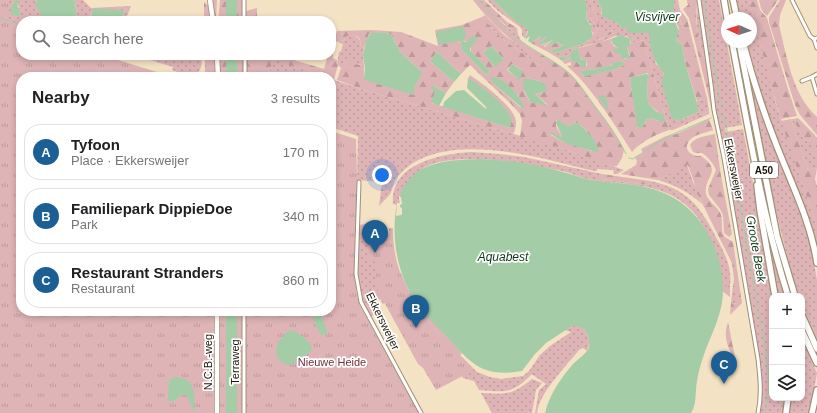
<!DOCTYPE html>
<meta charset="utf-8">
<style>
:root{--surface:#fff;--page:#f6f6f6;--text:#202124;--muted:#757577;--line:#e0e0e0;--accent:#1c5f94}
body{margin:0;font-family:Arial,sans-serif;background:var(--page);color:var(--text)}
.controls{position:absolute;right:12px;bottom:12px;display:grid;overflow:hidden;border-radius:8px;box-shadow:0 2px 6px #0003}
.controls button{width:36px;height:36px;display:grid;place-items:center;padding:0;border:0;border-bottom:1px solid var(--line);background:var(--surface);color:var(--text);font:20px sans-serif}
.compass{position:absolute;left:721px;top:12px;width:36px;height:36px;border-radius:50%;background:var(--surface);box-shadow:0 2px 6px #0003;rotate:273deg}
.you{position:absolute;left:382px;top:175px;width:14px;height:14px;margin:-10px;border:3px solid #fff;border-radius:50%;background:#1a73e8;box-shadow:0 0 0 6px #1a73e833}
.badge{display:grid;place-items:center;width:26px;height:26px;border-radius:50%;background:var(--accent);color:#fff;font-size:13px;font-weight:700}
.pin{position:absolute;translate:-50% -33px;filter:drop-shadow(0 1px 2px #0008)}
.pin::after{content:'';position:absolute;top:21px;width:14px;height:12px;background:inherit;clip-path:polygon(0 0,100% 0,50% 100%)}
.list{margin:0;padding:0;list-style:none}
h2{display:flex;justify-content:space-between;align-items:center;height:52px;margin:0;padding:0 16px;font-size:17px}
h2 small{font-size:13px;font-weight:400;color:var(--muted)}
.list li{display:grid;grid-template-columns:26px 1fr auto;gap:12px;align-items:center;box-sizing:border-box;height:56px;margin:0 8px 8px;padding:0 8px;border:1px solid var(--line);border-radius:16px}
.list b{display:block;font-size:15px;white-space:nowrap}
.list p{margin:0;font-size:13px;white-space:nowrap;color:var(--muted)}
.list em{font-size:13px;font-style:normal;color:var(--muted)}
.icon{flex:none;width:22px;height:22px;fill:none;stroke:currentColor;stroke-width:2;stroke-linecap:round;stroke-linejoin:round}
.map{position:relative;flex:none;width:817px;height:413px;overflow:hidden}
.search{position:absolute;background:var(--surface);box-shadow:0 2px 6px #0003;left:16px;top:16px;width:320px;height:44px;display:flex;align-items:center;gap:10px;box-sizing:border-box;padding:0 14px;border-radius:16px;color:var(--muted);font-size:15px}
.panel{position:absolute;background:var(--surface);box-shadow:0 2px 6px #0003;left:16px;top:72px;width:320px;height:244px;border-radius:16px}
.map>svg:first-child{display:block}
.grass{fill:url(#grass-dots)}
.forest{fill:url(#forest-firs);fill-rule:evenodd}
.park{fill:url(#park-tufts)}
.water{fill:#a4cda7}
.pier{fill:#f4e2c4}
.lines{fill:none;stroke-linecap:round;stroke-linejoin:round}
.stream{stroke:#a4cda7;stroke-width:1}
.street-casing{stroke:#a08f74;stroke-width:5}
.secondary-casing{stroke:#a08f74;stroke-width:6}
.highway-casing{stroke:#a08f74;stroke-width:8}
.street{stroke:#fff;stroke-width:3}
.secondary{stroke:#fff;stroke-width:4.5}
.highway{stroke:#fff;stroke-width:5.5}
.labels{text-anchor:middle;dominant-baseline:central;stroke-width:3.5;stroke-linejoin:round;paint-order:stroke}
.shield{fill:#fff;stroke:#5e5a52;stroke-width:1}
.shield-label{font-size:10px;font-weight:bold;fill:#191308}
.street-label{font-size:11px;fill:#191308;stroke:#fff}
.park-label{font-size:11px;fill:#762f39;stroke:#fff}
.water-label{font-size:12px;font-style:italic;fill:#0a3914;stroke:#fff}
</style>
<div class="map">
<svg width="817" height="413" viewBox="0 0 817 413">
<defs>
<pattern id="grass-dots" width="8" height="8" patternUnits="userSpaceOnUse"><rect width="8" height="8" fill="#deb4b6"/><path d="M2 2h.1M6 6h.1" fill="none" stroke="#be9a9b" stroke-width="1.8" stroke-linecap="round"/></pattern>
<pattern id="forest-firs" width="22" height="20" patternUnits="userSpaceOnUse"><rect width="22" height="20" fill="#deb4b6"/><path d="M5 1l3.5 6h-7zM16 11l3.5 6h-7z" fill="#be9a9b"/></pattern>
<pattern id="park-tufts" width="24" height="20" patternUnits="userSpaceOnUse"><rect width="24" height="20" fill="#deb4b6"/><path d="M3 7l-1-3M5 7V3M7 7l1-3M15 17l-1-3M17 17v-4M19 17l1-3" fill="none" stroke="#be9a9b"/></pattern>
</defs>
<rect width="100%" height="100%" fill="#f4e2c4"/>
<g class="grass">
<path d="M9,0H15L13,5L20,8L17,4L19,0H37L36,2L45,18L55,21H21V27L6,22L7,6Z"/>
<path d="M73,0H83L91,8L131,6L125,21H121L124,13L91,14L89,21H77L75,2Z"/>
<path d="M479,0H481L501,22L517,35L518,34L521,41L497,21Z"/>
<path d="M487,0H493L510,17L526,28L528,30L525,38L522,36V30L520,27L498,11Z"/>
<path d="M585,0H590L593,10L589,13L592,22L596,23L597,32L593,33L591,31V24C585,20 587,14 587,7C587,5 585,2 585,0Z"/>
<path d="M592,0H597L601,7V14L617,23L621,27L627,28L632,33H650V40L656,64L664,73L662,80L683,119L698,112L697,101L707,98L709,111L681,125L672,126L673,130H669L644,40L631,43L629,41L634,40L626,36H615L601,42L583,46L571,51V56L566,58L563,56L558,58L548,52L555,53L583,44L588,41L593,35L598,37L599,40L616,32L613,30L608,32L600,29Z"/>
<path d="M674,0H676C679,10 679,19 683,29L679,28L674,20Z"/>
<path d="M700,0H719L742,125L725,128L726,132L743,129L774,296H772V398H787L785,413H759L762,392V377L724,148C715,129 716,107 713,86C710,58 705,29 700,0Z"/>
<path d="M737,0H749L776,104L817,227V248L788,168L780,144L765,106L747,42H751V18H741Z"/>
<path d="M698,6L707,64L702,52L696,27Z"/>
<path d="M485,15L504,35L542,62L544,64V66H541L538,64L501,38L482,17Z"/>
<path d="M348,35H354L360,40L361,46L364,48L363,57L364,65L353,64L347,59L343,69C335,65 338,60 339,52L341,51L343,44L339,43L340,40L344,41L345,38Z"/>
<path d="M134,55H201C205,80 188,76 172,70L173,67Z"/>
<path d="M273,59L326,77H268Z"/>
<path d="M750,76L765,123L805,227L811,246L817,280V339L802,304V296H799L798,293C784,249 774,204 765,158C759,131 753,104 750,76Z"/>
<path d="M331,79L361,89L561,148L624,170L617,174H614L613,170L597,169V171L589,170C539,157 449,131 405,169C402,172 398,176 395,180C393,184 393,188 391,192C389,197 383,201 379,206L382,182L357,180L358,136L331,127Z"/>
<path d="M791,119H793L805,141L810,140L814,134L816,137L813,141L814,144L811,152L817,157V168L808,170Z"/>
<path d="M471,152L499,154L524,157L602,174L601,179L648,185L650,181C688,189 700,206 717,239C726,256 732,267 730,286H722C722,278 719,270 717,263C710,240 705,221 686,205C659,182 621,185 588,179C579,177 571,173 562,171C526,163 458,151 425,167C418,171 404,190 399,197L400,203L397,205L393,204C390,163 441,154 471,152Z"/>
<path d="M687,165C692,178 696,192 702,204C689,192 675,185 658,180Z"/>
<path d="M359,228H368L371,231L379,232L398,296L383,304L380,299L365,308C354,283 357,254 359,228Z"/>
<path d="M389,228H393V249L397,264L407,291L448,347L462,357L477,372L490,377L501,379L523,376L529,371L540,355L550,346L571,332L565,330C569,328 572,325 577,325C587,326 592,343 587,351L583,348L579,350C567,365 539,393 537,413H535L539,390L546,384L533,375H531C512,394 505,392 479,390L474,381L463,378L452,360L387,267Z"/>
<path d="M766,228L785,296H778Z"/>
<path d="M732,293H738L737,304L731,303Z"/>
<path d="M802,339L817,373L810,413H789L791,398H802Z"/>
<path d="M532,379L542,383L536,390L532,413H492L481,393C507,394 511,396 532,379Z"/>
</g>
<g class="forest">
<path d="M212,0H217L216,21H215Z"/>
<path d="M220,0H226V21H218Z"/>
<rect x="237" y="0" width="6" height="21"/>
<path d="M473,0H479C492,15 505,30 522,42C536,53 552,59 566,70C577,79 585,92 593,103C603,117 614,130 622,146L624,150L622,158L617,166H612L561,148L520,137L522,121L520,114L510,103L470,65L461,74L437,52L430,61L454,82L446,93L432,85L435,92L432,103L510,128L506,111L483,88L468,78L470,75C482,83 515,107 516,122C516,126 515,131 513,134L361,89L337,80L341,68L343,69L345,59L347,58L353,64L364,65V77L414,95V88L421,76L420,70L400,52L391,34L382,32L369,34L364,48L361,46L360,39C355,34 346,33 344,41L340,40V42L333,41L331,47L333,51V58L337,60L338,65L334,80L331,79V77H326L273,60L268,77H246V55H277L324,69L328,55H331L332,38L335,37L337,31L372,30L401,32L438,46L435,30L462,25L482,17L501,38L538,64L541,66H544V64L542,62C513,43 494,27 473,0ZM462,40L464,42L466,41L471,46V51L490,71L486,75L461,49L462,44L458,41ZM491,46L504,59L494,66L483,53ZM512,64L522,70L517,78L507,70ZM493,77L499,79L519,96L521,108L494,84ZM526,78L540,81L546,88L542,93L535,94L548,105L530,102L524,91ZM556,120L567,126L578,123L587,131L592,151L564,142L549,134L562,137L556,126Z"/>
<path d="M481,0H484L507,22L517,28L518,34L517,35L495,16Z"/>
<path d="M590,0H592L600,29L608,32L615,30L616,32L598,40V37L594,38L593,33L597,32L596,23L592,22L589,12L593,10Z"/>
<path d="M676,0H678L680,10L687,19L707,98L697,101L685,63L682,45L676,40L679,28H683C679,19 679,10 676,0Z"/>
<path d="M687,0H697L696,27L702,52L707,64L712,110L689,18L683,9L688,5Z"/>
<path d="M749,0H757L760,10L767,18L787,86L797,116L781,119L769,79Z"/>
<path d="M759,0H778L767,16L761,9Z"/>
<path d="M780,0H786L780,15L779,25C787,57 792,94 817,117V135L800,115L795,105L769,22V17Z"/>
<path d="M204,2L208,5L211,21H204Z"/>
<path d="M257,8V21H246V11Z"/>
<path d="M541,35L537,41L547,36H548L540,43L542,45L553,39L544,46L545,47L558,42H560L559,44L562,45V46L548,52L531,43Z"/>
<path d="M613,38L611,42L614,46L618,48L615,53L619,52L623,58L627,59L630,56L627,47L631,44V43L644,40L669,130C657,134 640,142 632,152C615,125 591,86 567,66L571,65V62L565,64L562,61L572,58L581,65L587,66L586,59L581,60L578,48L601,42ZM622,61L624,65L616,69L583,76L582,71L590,69L592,70C602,69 612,65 622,61ZM648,73L649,76L647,80L648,103L659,113L658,121L651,118L646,120L643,126L638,128L630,79L632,77Z"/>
<rect x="205" y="55" width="11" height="22"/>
<path d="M219,55H226V77H220Z"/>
<rect x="237" y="55" width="6" height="22"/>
<path d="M709,111V114L673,130L671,126L681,125Z"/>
<path d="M798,118L814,134L810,140L805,141L793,119Z"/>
<path d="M709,119L713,130C706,133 694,134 689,141C682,150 693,157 701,156C724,172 703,176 706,194C708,201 715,205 719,211C725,219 719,231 725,237C727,239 731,240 733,242L742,303L730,315L731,303L737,304L738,293H732L734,279L732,263L695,189L694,182L688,165L658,180L621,174L636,165L637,161L635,157L643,153L641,149L664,137L676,134Z"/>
<path d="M791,119L808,170L817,168L815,179L817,186V227L781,121Z"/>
<path d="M715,134L721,176L732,234L729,237L724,233L723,215L720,209L709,195L708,189L716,170C713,163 708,157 702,153H696L693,152L690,145C694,137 706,136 715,134Z"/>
<path d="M816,137H817V157L811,152L810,148L814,144L813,141Z"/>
<path d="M602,174L650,181L648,185L601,179Z"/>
<path d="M381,221V228L386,229V240L382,239L379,232L371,231L368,228H359V225Z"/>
<path d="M399,272L401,273L408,289L420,308L462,353L460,356L450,355L449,345L419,311L407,291Z"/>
<path d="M722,286H730V297L722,291Z"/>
<path d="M375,303L380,312L370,317L365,308Z"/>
<path d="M728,322L735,357L733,358C727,344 723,336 728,322Z"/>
</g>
<g class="park">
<path d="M0,0H9L6,20L21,25V55H102L173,77H21V311H331V131L356,139L357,180L354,270L357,296L360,306L419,413H0Z"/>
<path d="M366,232L393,235C396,298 434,327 474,370L436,390L423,368L418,364L378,291L375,279V262L367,259L368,241L365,240Z"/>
</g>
<g class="water">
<path d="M15,0H19L17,4L21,15L18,16L12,15L10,11Z"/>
<path d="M37,0H73L75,2L77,21C69,21 47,23 42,16C39,12 39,9 35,5Z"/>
<rect x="226" y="0" width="11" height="21"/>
<path d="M493,0H585C585,2 587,4 587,7C587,15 584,19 592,26L591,31L593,35L590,39L583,44L555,53L548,52L562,46L563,45L559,44L560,42H558L544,47L553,40L540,45V43L548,36H547L537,42L541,35L531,43L528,41L530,36L526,39L525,38L528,32L527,29L510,17Z"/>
<path d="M597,0H674V20L679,31L676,40L682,45L685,63L698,106V112L680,120L672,119L662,84V80L664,73C655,65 648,45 650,33H632L627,32V28H622L617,23L602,16L601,7Z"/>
<path d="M94,8L123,10L124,13L121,21H89Z"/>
<path d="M462,26L466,32L465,39L462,40L464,42H466L474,35L477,38C476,43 471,44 470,50L490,71L486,75L461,49C461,45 463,43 458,41L439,45L436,32Z"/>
<path d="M382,32L391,34L400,52L422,72L421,76L414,88V95L371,82L364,79L365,68L363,55L367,38L371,33Z"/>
<path d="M621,35L634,40L629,41L631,45L627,47L630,58L628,59L624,58H621L620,53H615L613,50L618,48C615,45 609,43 613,38Z"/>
<path d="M491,46L504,59L495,67L483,53Z"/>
<path d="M578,48L581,60L586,59V66L583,68L579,63L572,61L571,58L562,61L558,58L563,56L566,58L571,56V51Z"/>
<path d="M437,52L461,74L454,82L430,61Z"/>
<rect x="226" y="55" width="11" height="22"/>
<path d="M621,61L625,64L616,69L584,77L581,71L590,69L592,70L613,65V63Z"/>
<path d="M512,64L523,71L520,80L518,79L508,70Z"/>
<path d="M646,74L650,75L647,80L648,103L657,112L663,114L665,121L661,122L651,118L646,120L642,128H639L637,126L630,79L632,77Z"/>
<path d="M493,77C503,77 523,98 524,108H522L494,84L491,79Z"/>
<path d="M468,78C479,83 507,106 511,118C512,122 511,124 510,128L443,107L444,102L456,91L464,90L486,109V107L467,88Z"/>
<path d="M526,78L540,81L546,85V89L545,92L535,94L548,106L530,102C527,93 518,86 526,78Z"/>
<path d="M432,85L446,93L439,106L431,102L435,92L431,88Z"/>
<path d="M604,95L607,99L608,111L598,97Z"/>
<path d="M557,119L567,126L578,123C586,130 594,138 598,148L597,152L567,144L549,133L550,132L562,137L556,123Z"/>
<path d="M480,159C508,160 536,164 563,172C571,174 579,177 587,179C612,184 639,182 664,193C705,210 728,260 722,303C719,319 712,334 706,349C701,362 697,376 696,390C695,399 696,405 691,413H545C549,395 561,378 573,364C578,359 585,355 589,348C590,337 586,324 572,326L546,343L535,354L522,371C481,378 471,363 445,335C436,326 427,317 420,308C398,279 390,239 397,203H400C399,193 402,188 408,181C424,160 455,160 480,159Z"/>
<rect x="226" y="311" width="11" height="102"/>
<path d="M310,311H320L327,331L326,335H321L319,332Z"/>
<path d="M290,330C297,331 311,341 312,349C310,353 306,355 303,358C293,365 287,369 278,358C273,348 281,336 290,330Z"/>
<path d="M175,377C196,378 194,394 195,410L194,412L186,395H181L173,402L168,401L169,380Z"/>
</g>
<path class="pier" d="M399,197H401L402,204L400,205V207L402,208V214L401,215L396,216L397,203H400Z"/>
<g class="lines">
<g class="stream">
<path d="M479,0C494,20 512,36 533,49C544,56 556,62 566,71C576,79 584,91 591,101C604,118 617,135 626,154"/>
<path d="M704,0L721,106"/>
<path d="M0,18L21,25"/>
<path d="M719,115L723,116L726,125L766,354C769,374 771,394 764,413"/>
<path d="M629,158L633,159L666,137L711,118"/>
</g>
<defs>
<g id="street">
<path d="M244,0V21"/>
<path d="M699,0L711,84L714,110L724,158L758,359C760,377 762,395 758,413"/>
<path d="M792,0L810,36L814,39"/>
<path d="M817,38L814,39L817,48"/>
<path d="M245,55V77"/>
<path d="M817,74L812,77L817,94"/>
<path d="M802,81L812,77"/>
<path d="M359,182L356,274L361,302L421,413"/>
<path d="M244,311V413"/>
</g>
<g id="secondary">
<path d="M210,0L213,21"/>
<path d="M217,55L218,77"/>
<path d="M217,413V311"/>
</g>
<g id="highway">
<path d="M724,0L727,18"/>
<path d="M733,0L737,18"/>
<path d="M732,42C748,127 762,214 788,296"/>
<path d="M739,42L777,236L795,296"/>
<path d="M743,42C752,77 763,111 776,144C791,183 811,222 817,263"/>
<path d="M757,185L760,210L775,296"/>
<path d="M802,315L817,349"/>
<path d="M802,331L817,363"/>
<path d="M786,413L788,398"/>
<path d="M812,413L817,390"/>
</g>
</defs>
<use href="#street" class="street-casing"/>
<use href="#secondary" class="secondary-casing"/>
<use href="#highway" class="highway-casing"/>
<use href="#street" class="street"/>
<use href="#secondary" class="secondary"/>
<use href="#highway" class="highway"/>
</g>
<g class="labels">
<rect class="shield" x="750" y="162" width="28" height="16" rx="3"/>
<g class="shield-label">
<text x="764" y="170">A50</text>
</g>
<g class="street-label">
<text transform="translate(734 169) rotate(79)">Ekkersweijer</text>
<text transform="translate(383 321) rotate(64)">Ekkersweijer</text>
<text transform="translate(208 362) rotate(-90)">N.C.B.-weg</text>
<text transform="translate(235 362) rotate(-90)">Terraweg</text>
</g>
<g class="park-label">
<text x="332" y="362">Nieuwe Heide</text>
</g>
<g class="water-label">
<text x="657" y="17">Visvijver</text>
<text transform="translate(756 249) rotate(80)">Groote Beek</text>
<text x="503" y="257">Aquabest</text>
</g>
</g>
</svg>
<div class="controls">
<button>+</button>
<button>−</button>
<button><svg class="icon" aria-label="layers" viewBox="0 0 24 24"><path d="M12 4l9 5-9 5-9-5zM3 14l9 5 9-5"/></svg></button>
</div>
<svg class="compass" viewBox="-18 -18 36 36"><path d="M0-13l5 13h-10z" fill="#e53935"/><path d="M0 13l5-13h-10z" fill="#757577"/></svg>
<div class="you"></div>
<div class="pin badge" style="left:375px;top:253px">A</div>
<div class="pin badge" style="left:416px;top:328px">B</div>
<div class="pin badge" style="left:724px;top:384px">C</div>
<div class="search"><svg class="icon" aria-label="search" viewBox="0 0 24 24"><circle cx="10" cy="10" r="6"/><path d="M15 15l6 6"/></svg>Search here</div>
<section class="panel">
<h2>Nearby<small>3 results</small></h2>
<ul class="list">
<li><span class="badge">A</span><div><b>Tyfoon</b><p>Place · Ekkersweijer</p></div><em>170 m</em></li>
<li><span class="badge">B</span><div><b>Familiepark DippieDoe</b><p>Park</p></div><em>340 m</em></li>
<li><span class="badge">C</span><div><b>Restaurant Stranders</b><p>Restaurant</p></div><em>860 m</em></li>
</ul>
</section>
</div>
